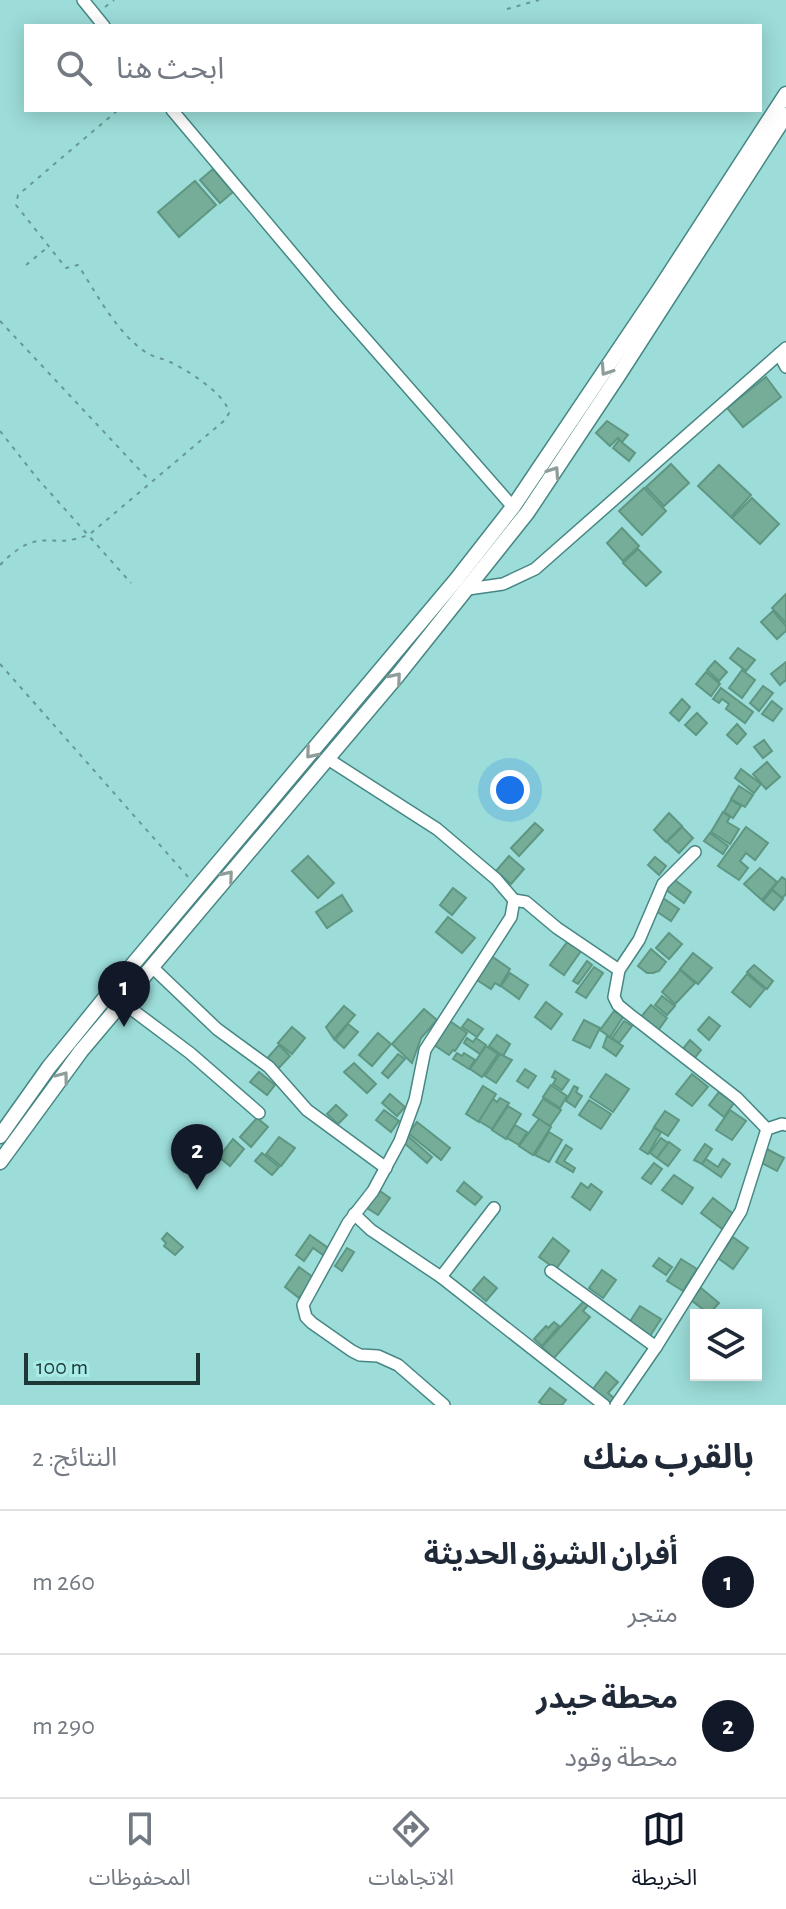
<!DOCTYPE html>
<html lang="ar">
<meta charset="utf-8">
<style>
:root{--surface:#fff;--page:#f6f6f7;--text:#1f2937;--muted:#747a83;--line:#e0e1e3;--accent:#111827}
body{margin:0;font-family:"Alegreya Sans","Noto Sans Arabic",sans-serif;background:var(--page);color:var(--text);direction:rtl}
.controls{position:absolute;right:24px;bottom:24px;display:grid;overflow:hidden;border-radius:0px;box-shadow:0 4px 20px #0003}
.controls button{width:72px;height:72px;display:grid;place-items:center;padding:0;border:0;border-bottom:2px solid var(--line);background:var(--surface);color:var(--text);font:40px sans-serif}
.scale{position:absolute;left:24px;bottom:20px;width:176px;box-sizing:border-box;padding-left:8px;border:4px solid #1d3836;border-top:0;font-size:22px;line-height:28px;white-space:nowrap;color:#1d3836;-webkit-text-stroke:6px #a9ebe6;paint-order:stroke}
.you{position:absolute;left:510px;top:790px;width:28px;height:28px;margin:-20px;border:6px solid #fff;border-radius:50%;background:#1a73e8;box-shadow:0 0 0 12px #1a73e833}
.badge{display:grid;place-items:center;width:52px;height:52px;border-radius:50%;background:var(--accent);color:#fff;font-size:26px;font-weight:700}
.pin{position:absolute;translate:-50% -66px;filter:drop-shadow(0 2px 4px #0008)}
.pin::after{content:'';position:absolute;top:42px;width:28px;height:24px;background:inherit;clip-path:polygon(0 0,100% 0,50% 100%)}
.list{margin:0;padding:0;list-style:none}
h2{display:flex;justify-content:space-between;align-items:center;height:104px;margin:0;padding:0 32px;font-size:34px}
h2 small{font-size:26px;font-weight:400;color:var(--muted)}
.list li{display:grid;grid-template-columns:52px 1fr auto;gap:24px;align-items:center;box-sizing:border-box;height:144px;padding:0 32px;border-top:2px solid var(--line)}
.list b{display:block;font-size:30px;white-space:nowrap}
.list p{margin:0;font-size:26px;white-space:nowrap;color:var(--muted)}
.list em{font-size:26px;font-style:normal;color:var(--muted)}
.icon{flex:none;width:44px;height:44px;fill:none;stroke:currentColor;stroke-width:2;stroke-linecap:round;stroke-linejoin:round}
.map{position:relative;flex:none;width:786px;height:1405px;overflow:hidden;direction:ltr}
.search{position:absolute;background:var(--surface);box-shadow:0 4px 20px #0003;left:24px;right:24px;top:24px;height:88px;display:flex;align-items:center;gap:20px;box-sizing:border-box;padding:0 28px;border-radius:0px;color:var(--muted);font-size:30px}
.sheet{height:392px;background:var(--surface)}
nav{display:flex;justify-content:space-around;align-items:center;box-sizing:border-box;height:112px;border-top:2px solid var(--line);background:var(--surface);font-size:22px;color:var(--muted)}
nav a{display:grid;justify-items:center;gap:4px}
nav .on{color:var(--accent)}
.map>svg:first-child{display:block}
.building{fill:#75ad99;stroke:#5e9682;stroke-width:2}
.lines{fill:none;stroke-linecap:round;stroke-linejoin:round}
.minor-casing{stroke:#478783;stroke-width:14}
.major-casing{stroke:#478783;stroke-width:17}
.path{stroke:#679895;stroke-width:2;stroke-dasharray:4 6;stroke-linecap:butt}
.minor{stroke:#fff;stroke-width:11}
.major{stroke:#fff;stroke-width:14}
.oneway{stroke:#8e9c9a}
</style>
<div class="map">
<svg width="786" height="1405" viewBox="0 0 786 1405">
<rect width="100%" height="100%" fill="#9cddd9"/>
<g class="building">
<path d="M213,169L233,192L220,203L200,180Z"/>
<path d="M195,181L216,205L179,237L158,212Z"/>
<path d="M766,377L781,397L743,427L727,408Z"/>
<path d="M607,421L628,435L622,442L618,438L610,446L596,433Z"/>
<path d="M619,440L635,453L629,461L613,448Z"/>
<path d="M671,464L689,483L664,506L646,487Z"/>
<path d="M719,465L751,495L731,517L698,486Z"/>
<path d="M644,488L666,511L642,535L619,511Z"/>
<path d="M752,498L779,524L760,544L732,518Z"/>
<path d="M622,528L639,546L623,561L607,543Z"/>
<path d="M638,549L661,572L646,586L623,563Z"/>
<path d="M786,594V623L772,608Z"/>
<path d="M773,611L786,626V631L777,639L761,622Z"/>
<path d="M738,648L755,660L746,671L730,658Z"/>
<path d="M715,661L727,672L719,681L707,670Z"/>
<path d="M786,662V680L780,685L771,674Z"/>
<path d="M742,670L755,680L742,698L729,688Z"/>
<path d="M706,672L720,684L711,696L696,684Z"/>
<path d="M763,686L773,693L759,711L750,703Z"/>
<path d="M721,688L753,712L745,723L726,709L729,704L722,699L719,703L713,699Z"/>
<path d="M682,699L690,707L679,721L670,713Z"/>
<path d="M772,701L782,709L773,721L762,714Z"/>
<path d="M697,713L707,723L696,735L685,725Z"/>
<path d="M737,724L746,734L737,744L727,735Z"/>
<path d="M764,740L772,751L763,758L754,747Z"/>
<path d="M767,762L780,777L766,789L753,774Z"/>
<path d="M741,769L761,784L754,793L735,778Z"/>
<path d="M739,786L753,795L745,807L731,799Z"/>
<path d="M731,800L741,806L733,818L724,812Z"/>
<path d="M723,812L730,817L727,822L739,829L730,844L711,832Z"/>
<path d="M669,813L682,826L666,842L654,830Z"/>
<path d="M535,823L543,830L519,856L511,848Z"/>
<path d="M682,827L693,838L679,853L667,842Z"/>
<path d="M746,827L768,843L755,860L746,853L740,861L748,868L739,880L718,866Z"/>
<path d="M710,833L728,846L723,854L704,841Z"/>
<path d="M308,856L334,883L318,898L292,871Z"/>
<path d="M509,856L524,869L511,884L496,871Z"/>
<path d="M655,857L666,866L659,875L648,865Z"/>
<path d="M760,868L777,882L762,900L744,884Z"/>
<path d="M782,877L786,880V894L782,898L772,889Z"/>
<path d="M672,878L691,892L684,903L665,889Z"/>
<path d="M453,888L466,898L452,915L440,905Z"/>
<path d="M772,890L783,899L774,910L763,901Z"/>
<path d="M342,895L352,911L327,928L316,912Z"/>
<path d="M660,896L679,909L671,921L653,909Z"/>
<path d="M448,917L475,938L462,953L436,932Z"/>
<path d="M669,933L682,944L669,959L656,948Z"/>
<path d="M568,941L581,951L564,975L550,965Z"/>
<path d="M651,949L666,962L659,971L653,973H647L638,966Z"/>
<path d="M693,953L712,968L698,984L680,969Z"/>
<path d="M490,955L510,969L500,986L495,983L491,989L474,978Z"/>
<path d="M587,961L592,965L578,984L573,981Z"/>
<path d="M754,965L773,981L767,989L747,972Z"/>
<path d="M594,967L603,973L586,998L576,992Z"/>
<path d="M680,970L695,983L675,1004L662,992Z"/>
<path d="M510,973L528,985L519,999L501,986Z"/>
<path d="M747,974L765,989L750,1007L732,992Z"/>
<path d="M662,996L675,1006L667,1015L655,1005Z"/>
<path d="M546,1002L562,1014L551,1029L535,1017Z"/>
<path d="M651,1005L667,1018L657,1032L640,1018Z"/>
<path d="M344,1006L355,1015L334,1039L326,1027Z"/>
<path d="M424,1009L437,1020L421,1038L412,1063L392,1044Z"/>
<path d="M614,1011L623,1017L610,1037L600,1030Z"/>
<path d="M709,1017L720,1026L709,1040L698,1030Z"/>
<path d="M447,1019L467,1033L455,1051L453,1050L449,1055L431,1043Z"/>
<path d="M468,1019L483,1029L477,1037L462,1027Z"/>
<path d="M584,1020L600,1028L590,1048L573,1040Z"/>
<path d="M624,1021L632,1026L619,1043L612,1038Z"/>
<path d="M348,1024L358,1032L344,1048L335,1040Z"/>
<path d="M292,1027L305,1038L292,1054L278,1043Z"/>
<path d="M378,1033L391,1044L372,1066L359,1055Z"/>
<path d="M497,1035L510,1044L503,1056L489,1046Z"/>
<path d="M607,1036L623,1046L616,1056L603,1047Z"/>
<path d="M467,1038L473,1042L476,1038L486,1045L480,1054L464,1043Z"/>
<path d="M690,1040L701,1050L693,1060L681,1051Z"/>
<path d="M279,1045L290,1056L275,1072L264,1062Z"/>
<path d="M486,1046L498,1054L482,1077L470,1069Z"/>
<path d="M457,1053L462,1056L464,1053L475,1060L469,1069L453,1059Z"/>
<path d="M398,1054L405,1059L388,1078L382,1073Z"/>
<path d="M500,1054L512,1060L496,1083L485,1076Z"/>
<path d="M354,1063L376,1084L367,1093L344,1072Z"/>
<path d="M525,1069L536,1076L528,1088L517,1081Z"/>
<path d="M555,1071L569,1080L562,1090L553,1084L556,1079L552,1077Z"/>
<path d="M259,1072L275,1085L267,1095L250,1082Z"/>
<path d="M606,1074L629,1089L613,1112L590,1097Z"/>
<path d="M692,1074L708,1087L692,1106L676,1094Z"/>
<path d="M551,1085L567,1096L560,1108L543,1097Z"/>
<path d="M483,1086L496,1094L479,1122L466,1114Z"/>
<path d="M574,1086L578,1088L576,1092L582,1096L575,1107L566,1101Z"/>
<path d="M719,1092L734,1103L724,1117L709,1105Z"/>
<path d="M390,1094L405,1107L397,1116L382,1103Z"/>
<path d="M500,1098L509,1103L492,1129L479,1121L493,1099L497,1102Z"/>
<path d="M543,1099L561,1110L550,1126L533,1115Z"/>
<path d="M589,1100L611,1114L601,1129L579,1115Z"/>
<path d="M336,1105L347,1115L338,1124L327,1114Z"/>
<path d="M508,1106L521,1114L506,1139L492,1130Z"/>
<path d="M384,1110L399,1121L391,1132L376,1120Z"/>
<path d="M730,1110L746,1121L732,1140L716,1130Z"/>
<path d="M665,1111L679,1120L668,1136L654,1127Z"/>
<path d="M257,1118L268,1127L251,1147L240,1137Z"/>
<path d="M539,1119L551,1127L533,1155L519,1146Z"/>
<path d="M417,1122L450,1148L441,1160L408,1133Z"/>
<path d="M515,1125L527,1132L519,1145L507,1138Z"/>
<path d="M654,1128L661,1132L648,1154L640,1149Z"/>
<path d="M549,1132L562,1140L549,1162L535,1155Z"/>
<path d="M408,1136L432,1157L427,1163L403,1142Z"/>
<path d="M279,1137L295,1148L281,1166L266,1154Z"/>
<path d="M661,1138L668,1143L657,1158L650,1153Z"/>
<path d="M233,1139L244,1149L230,1166L219,1157Z"/>
<path d="M669,1142L680,1150L668,1166L657,1158Z"/>
<path d="M705,1144L712,1149L702,1164L694,1160Z"/>
<path d="M566,1145L572,1149L564,1161L575,1168L573,1172L556,1162Z"/>
<path d="M767,1149L784,1158L777,1171L760,1162Z"/>
<path d="M262,1153L279,1167L272,1175L255,1161Z"/>
<path d="M706,1159L718,1167L723,1159L730,1164L721,1177L702,1164Z"/>
<path d="M654,1163L662,1169L651,1184L642,1178Z"/>
<path d="M674,1175L693,1188L682,1204L662,1190Z"/>
<path d="M464,1182L482,1197L475,1205L457,1191Z"/>
<path d="M581,1183L588,1188L591,1184L602,1192L590,1210L572,1197Z"/>
<path d="M380,1191L390,1198L378,1215L367,1208Z"/>
<path d="M713,1198L736,1216L725,1231L701,1213Z"/>
<path d="M167,1233L183,1247L175,1255L164,1246L166,1243L162,1239Z"/>
<path d="M310,1235L331,1250L326,1257L313,1248L304,1261L296,1255Z"/>
<path d="M733,1237L748,1248L733,1269L718,1258Z"/>
<path d="M553,1238L569,1251L556,1269L539,1257Z"/>
<path d="M347,1248L354,1252L342,1271L335,1266Z"/>
<path d="M659,1258L672,1267L666,1275L653,1266Z"/>
<path d="M681,1259L697,1269L683,1291L667,1281Z"/>
<path d="M299,1267L314,1278L299,1298L285,1287Z"/>
<path d="M602,1270L616,1280L603,1298L589,1288Z"/>
<path d="M484,1277L497,1288L486,1301L473,1290Z"/>
<path d="M701,1288L719,1303L709,1314L691,1300Z"/>
<path d="M584,1301L588,1305L583,1311L590,1317L554,1358L542,1347Z"/>
<path d="M640,1306L661,1319L650,1336L629,1323Z"/>
<path d="M554,1322L559,1326L542,1346L534,1339L546,1326L548,1328Z"/>
<path d="M606,1372L618,1382L608,1393L615,1399L611,1404L593,1389Z"/>
<path d="M550,1388L566,1400L562,1405H543L539,1402Z"/>
</g>
<g class="lines">
<defs>
<g id="minor">
<path d="M83,0L104,26"/>
<path d="M172,110L335,304L513,507"/>
<path d="M779,354L786,367"/>
<path d="M468,589L503,584L535,569L786,348"/>
<path d="M328,759L437,829L496,879L514,900L511,917L425,1050L415,1100L400,1141L373,1191L348,1223L303,1305L306,1317L312,1323L352,1351L360,1355L378,1356L398,1365L444,1405"/>
<path d="M695,852L663,884L639,940L619,970L614,997L618,1005L629,1014L737,1098L767,1129"/>
<path d="M514,900L526,902L557,928L619,970"/>
<path d="M151,966L217,1029L269,1067L307,1110L386,1168"/>
<path d="M122,1002L190,1053L259,1113"/>
<path d="M767,1129L782,1124L786,1125"/>
<path d="M354,1214L371,1230L441,1277L604,1405"/>
<path d="M551,1271L656,1347"/>
<path d="M441,1277L494,1208"/>
<path d="M616,1405L656,1347L741,1211L767,1129"/>
</g>
<g id="major">
<path d="M0,1136L49,1067L113,988L456,580L513,507L659,290L786,94"/>
<path d="M0,1162L81,1051L398,675L527,513L620,373L786,115"/>
</g>
</defs>
<use href="#minor" class="minor-casing"/>
<use href="#major" class="major-casing"/>
<g class="path">
<path d="M105,7L114,0"/>
<path d="M507,9L539,0"/>
<path d="M26,265L48,247"/>
<path d="M0,321L150,481"/>
<path d="M0,431L37,478L131,583"/>
<path d="M0,565C41,523 49,552 90,534L225,420L229,413C227,395 186,369 170,362C162,358 153,357 147,353C117,334 97,294 78,265L66,268L16,205L18,195L118,110"/>
<path d="M0,664L189,878"/>
</g>
<use href="#minor" class="minor"/>
<use href="#major" class="major"/>
</g>
<defs><path id="oneway-chevron" d="M-2-3.5L2.5 0L-2 3.5" fill="none" stroke-width="1.6" stroke-linecap="round" stroke-linejoin="round" transform="scale(2)"/></defs>
<g class="oneway">
<use href="#oneway-chevron" transform="translate(606 370) rotate(124)"/>
<use href="#oneway-chevron" transform="translate(554 472) rotate(-56)"/>
<use href="#oneway-chevron" transform="translate(396 678) rotate(-50)"/>
<use href="#oneway-chevron" transform="translate(311 753) rotate(130)"/>
<use href="#oneway-chevron" transform="translate(228 876) rotate(-50)"/>
<use href="#oneway-chevron" transform="translate(63 1077) rotate(-53)"/>
</g>
</svg>
<div class="controls">
<button><svg class="icon" aria-label="layers" viewBox="0 0 24 24"><path d="M12 4l9 5-9 5-9-5zM3 14l9 5 9-5"/></svg></button>
</div>
<div class="scale">100 m</div>
<div class="you"></div>
<div class="pin badge" style="left:124px;top:1027px">1</div>
<div class="pin badge" style="left:197px;top:1190px">2</div>
<div class="search"><svg class="icon" aria-label="search" viewBox="0 0 24 24"><circle cx="10" cy="10" r="6"/><path d="M15 15l6 6"/></svg>ابحث هنا</div>
</div>
<section class="sheet">
<h2>بالقرب منك<small>النتائج: 2</small></h2>
<ul class="list">
<li><span class="badge">1</span><div><b>أفران الشرق الحديثة</b><p>متجر</p></div><em>260 m</em></li>
<li><span class="badge">2</span><div><b>محطة حيدر</b><p>محطة وقود</p></div><em>290 m</em></li>
</ul>
</section>
<nav>
<a class="on"><svg class="icon" aria-label="map" viewBox="0 0 24 24"><path d="M3 6l6-2 6 2 6-2v14l-6 2-6-2-6 2zM9 4v14M15 6v14"/></svg>الخريطة</a>
<a><svg class="icon" aria-label="directions" viewBox="0 0 24 24"><path d="M12 3l9 9-9 9-9-9zM9 14v-3h6M13 9l2 2-2 2"/></svg>الاتجاهات</a>
<a><svg class="icon" aria-label="saved" viewBox="0 0 24 24"><path d="M7 4h10v16l-5-4-5 4z"/></svg>المحفوظات</a>
</nav>
